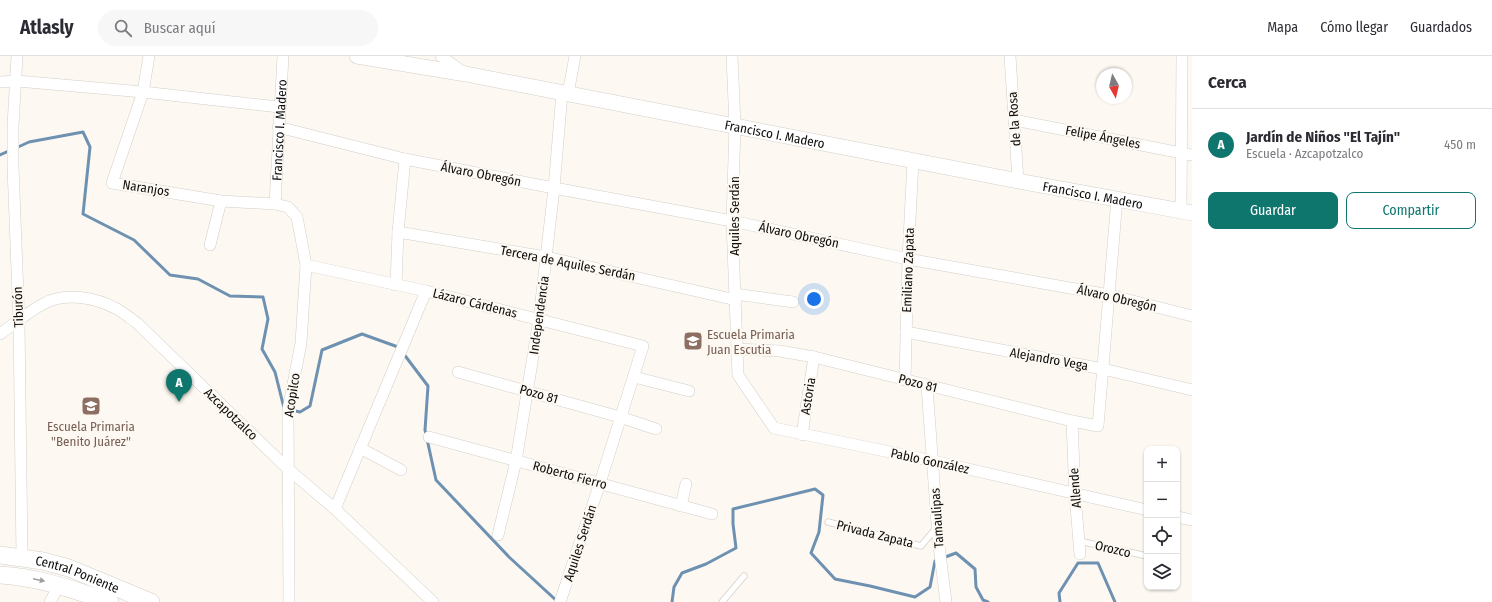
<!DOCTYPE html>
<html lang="es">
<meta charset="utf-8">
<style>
:root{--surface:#fff;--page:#f7f7f7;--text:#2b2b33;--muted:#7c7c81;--line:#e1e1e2;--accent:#0f766e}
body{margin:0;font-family:"Fira Sans Condensed",sans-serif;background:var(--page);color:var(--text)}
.controls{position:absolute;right:12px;bottom:12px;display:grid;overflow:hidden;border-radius:8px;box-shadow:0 1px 3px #0004}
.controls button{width:36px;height:36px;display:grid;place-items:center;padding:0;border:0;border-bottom:1px solid var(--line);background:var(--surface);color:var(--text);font:20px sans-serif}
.compass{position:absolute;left:1096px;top:12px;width:36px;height:36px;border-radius:50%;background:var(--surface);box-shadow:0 1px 3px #0004;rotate:172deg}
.you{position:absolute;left:814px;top:243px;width:14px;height:14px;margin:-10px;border:3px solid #fff;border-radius:50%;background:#1a73e8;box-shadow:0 0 0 6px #1a73e833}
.badge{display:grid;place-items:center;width:26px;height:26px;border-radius:50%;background:var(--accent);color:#fff;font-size:13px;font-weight:700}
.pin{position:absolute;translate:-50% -33px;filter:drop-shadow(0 1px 2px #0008)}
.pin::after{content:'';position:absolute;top:21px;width:14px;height:12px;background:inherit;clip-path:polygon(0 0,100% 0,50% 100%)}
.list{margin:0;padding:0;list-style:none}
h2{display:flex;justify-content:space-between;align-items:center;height:52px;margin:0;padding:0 16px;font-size:17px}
h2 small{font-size:13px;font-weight:400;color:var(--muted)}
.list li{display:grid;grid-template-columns:26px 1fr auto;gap:12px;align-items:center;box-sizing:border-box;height:72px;padding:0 16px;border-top:1px solid var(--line)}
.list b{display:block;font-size:15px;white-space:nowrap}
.list p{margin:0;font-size:13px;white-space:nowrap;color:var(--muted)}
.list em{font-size:13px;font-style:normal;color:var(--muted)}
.actions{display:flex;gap:8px;padding:12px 16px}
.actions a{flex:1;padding:9px 0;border:1px solid var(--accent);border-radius:8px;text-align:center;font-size:14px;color:var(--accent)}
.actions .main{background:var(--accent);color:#fff}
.icon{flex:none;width:22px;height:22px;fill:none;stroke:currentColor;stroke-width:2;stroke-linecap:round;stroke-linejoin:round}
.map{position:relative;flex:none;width:1192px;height:546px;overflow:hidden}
header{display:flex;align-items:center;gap:24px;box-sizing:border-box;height:56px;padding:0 20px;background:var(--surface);border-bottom:1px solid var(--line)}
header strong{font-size:19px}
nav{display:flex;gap:22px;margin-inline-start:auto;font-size:14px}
.search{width:280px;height:36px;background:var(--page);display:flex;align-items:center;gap:10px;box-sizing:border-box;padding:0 14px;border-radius:22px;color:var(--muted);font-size:15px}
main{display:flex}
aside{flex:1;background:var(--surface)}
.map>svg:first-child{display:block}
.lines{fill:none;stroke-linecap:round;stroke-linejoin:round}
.stream{stroke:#6e91b1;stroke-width:3}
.lane-casing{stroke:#d2cfc8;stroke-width:7}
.street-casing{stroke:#d2cfc8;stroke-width:12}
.secondary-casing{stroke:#d2cfc8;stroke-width:16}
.primary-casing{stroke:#d2cfc8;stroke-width:18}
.lane{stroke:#fff;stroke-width:5.5}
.street{stroke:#fff;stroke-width:11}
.secondary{stroke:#fff;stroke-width:15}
.primary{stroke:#fff;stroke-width:17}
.oneway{fill:#9e9e9d}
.labels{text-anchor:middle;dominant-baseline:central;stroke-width:4;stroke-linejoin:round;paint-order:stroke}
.street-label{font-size:13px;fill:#0d0c0a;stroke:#fdf9f2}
.education-label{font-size:13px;fill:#785e54;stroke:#fdf9f2;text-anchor:start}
</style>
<header>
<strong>Atlasly</strong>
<div class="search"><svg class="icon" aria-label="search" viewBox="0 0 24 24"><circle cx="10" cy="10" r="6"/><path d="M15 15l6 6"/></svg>Buscar aquí</div>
<nav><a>Mapa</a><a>Cómo llegar</a><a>Guardados</a></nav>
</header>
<main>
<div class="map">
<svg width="1192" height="546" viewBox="0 0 1192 546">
<rect width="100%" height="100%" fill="#fdf9f2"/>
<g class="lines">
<g class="stream">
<path d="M16,92L29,86L83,76L90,91L83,158L134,184L170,219L198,223L230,240L263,241L268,263L262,293L275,316L284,352"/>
<path d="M0,99L11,94"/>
<path d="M403,297L428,330L425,374L436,424L509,501L557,545"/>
<path d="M291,354L300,356L310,350L322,294L362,278L398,291L400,292"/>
<path d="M672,546L674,531L682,517L706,508L736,492L733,468V453L815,433L823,439L819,476L811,497L835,523L870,530L915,541L930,531L935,505L956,497L975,513L976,531L983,544L988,546"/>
<path d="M1060,546L1059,537L1078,507H1098L1115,546"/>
</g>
<defs>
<g id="lane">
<path d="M828,466L921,490L936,472"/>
<path d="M1079,485L1147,500"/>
<path d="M722,546L744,520"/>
</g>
<g id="street">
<path d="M17,0L13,70V111L19,265L22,501"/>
<path d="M149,0L143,36L112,127L221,145L275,148L288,151L297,161L306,209L301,287L288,354L289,546"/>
<path d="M441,0L464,17"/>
<path d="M732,0L735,70L732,165L738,319L774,372L933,405L1147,454"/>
<path d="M1010,0L1018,125"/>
<path d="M0,26L17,25L143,36L279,51"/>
<path d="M568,38L575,0"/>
<path d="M1014,64L1192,99"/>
<path d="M278,71L405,103L554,132L732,165L908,203L1109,239L1192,260"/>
<path id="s1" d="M275,148L283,0"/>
<path d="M1181,154L1182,0"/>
<path d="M398,176L546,201L736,244"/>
<path d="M210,189L221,145"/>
<path d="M306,209L426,235L643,290L600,427L560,546"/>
<path d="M396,229L398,176L405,103"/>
<path d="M735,238L793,246"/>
<path d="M906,276L1103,313L1192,334"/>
<path d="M0,278C14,268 28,256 43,248C65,236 95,241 117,253C124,257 130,262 137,267L288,413L335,453L433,546"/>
<path d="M737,293L780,295L814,301L1072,365L1098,370L1117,143"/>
<path d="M458,316L620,361L656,373"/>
<path d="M634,321L689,335"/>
<path d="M905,324L908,203L913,105"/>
<path d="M927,330L938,482L946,546"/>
<path d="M1072,365L1075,439L1080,498"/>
<path d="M802,379L814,301"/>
<path d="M429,381L712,458"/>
<path d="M360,392L401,414"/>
<path d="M681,450L686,428"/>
<path d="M335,453L426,235"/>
<path d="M1177,461L1192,464"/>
<path d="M498,479L516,405L539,263L554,132L562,37"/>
<path d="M50,546L59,529"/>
</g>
<g id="secondary">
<path id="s2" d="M357,0L466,18L1018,125L1192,157"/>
</g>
<g id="primary">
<path id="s3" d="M0,499L43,505L69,512L151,546"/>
<path d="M0,519C38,521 74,534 110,546"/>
</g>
</defs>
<use href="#lane" class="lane-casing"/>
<use href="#street" class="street-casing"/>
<use href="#secondary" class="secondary-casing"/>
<use href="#primary" class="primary-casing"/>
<use href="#lane" class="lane"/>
<use href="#street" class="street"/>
<use href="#secondary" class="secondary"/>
<use href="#primary" class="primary"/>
</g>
<defs><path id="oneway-solid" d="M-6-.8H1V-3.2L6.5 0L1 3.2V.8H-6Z"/></defs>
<use class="oneway" href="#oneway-solid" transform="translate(39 524) rotate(12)"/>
<defs>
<symbol id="school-square" viewBox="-11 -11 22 22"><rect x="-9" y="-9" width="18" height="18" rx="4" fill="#8d6e63" stroke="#fdf9f2"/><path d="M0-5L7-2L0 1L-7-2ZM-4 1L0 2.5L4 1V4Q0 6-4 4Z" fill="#fff"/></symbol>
</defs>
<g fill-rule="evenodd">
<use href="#school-square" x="682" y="274" width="22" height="22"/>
<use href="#school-square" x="80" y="339" width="22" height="22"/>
</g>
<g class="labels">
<g class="street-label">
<text transform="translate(1014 63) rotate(-94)">de la Rosa</text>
<text stroke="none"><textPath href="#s1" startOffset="74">Francisco I. Madero</textPath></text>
<text stroke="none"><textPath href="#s2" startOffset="425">Francisco I. Madero</textPath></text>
<text transform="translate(1103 81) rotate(11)">Felipe Ángeles</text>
<text transform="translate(481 118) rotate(11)">Álvaro Obregón</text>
<text transform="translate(146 132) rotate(9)">Naranjos</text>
<text stroke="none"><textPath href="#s2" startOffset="749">Francisco I. Madero</textPath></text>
<text transform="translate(734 160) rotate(-90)">Aquiles Serdán</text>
<text transform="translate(799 179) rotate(12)">Álvaro Obregón</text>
<text transform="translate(568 207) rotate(11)">Tercera de Aquiles Serdán</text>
<text transform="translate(908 214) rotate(-88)">Emiliano Zapata</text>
<text transform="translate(1117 242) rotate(13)">Álvaro Obregón</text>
<text transform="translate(475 247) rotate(14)">Lázaro Cárdenas</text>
<text transform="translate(18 251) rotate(-92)">Tiburón</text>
<text transform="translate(539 259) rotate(-82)">Independencia</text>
<text transform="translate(1049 303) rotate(10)">Alejandro Vega</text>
<text transform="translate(918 327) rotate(14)">Pozo 81</text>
<text transform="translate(539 338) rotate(16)">Pozo 81</text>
<text transform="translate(292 339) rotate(-81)">Acopilco</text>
<text transform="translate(808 340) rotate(-81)">Astoria</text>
<text transform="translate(231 358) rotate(44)">Azcapotzalco</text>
<text transform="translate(930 405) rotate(12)">Pablo González</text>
<text transform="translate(570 419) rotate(15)">Roberto Fierro</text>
<text transform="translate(1075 432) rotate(-94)">Allende</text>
<text transform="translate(937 462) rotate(-94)">Tamaulipas</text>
<text transform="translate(875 478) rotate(14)">Privada Zapata</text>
<text transform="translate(580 487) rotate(-72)">Aquiles Serdán</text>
<text transform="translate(1113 493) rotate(13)">Orozco</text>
<text stroke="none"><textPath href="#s3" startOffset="80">Central Poniente</textPath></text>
</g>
<g class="education-label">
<text x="707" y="278">Escuela Primaria<tspan x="707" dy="15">Juan Escutia</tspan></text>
<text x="91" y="370" text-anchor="middle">Escuela Primaria<tspan x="91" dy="15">"Benito Juárez"</tspan></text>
</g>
</g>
</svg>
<div class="controls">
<button>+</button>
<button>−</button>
<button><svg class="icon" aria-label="locate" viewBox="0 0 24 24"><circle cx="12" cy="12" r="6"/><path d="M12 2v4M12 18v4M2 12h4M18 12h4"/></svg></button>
<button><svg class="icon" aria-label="layers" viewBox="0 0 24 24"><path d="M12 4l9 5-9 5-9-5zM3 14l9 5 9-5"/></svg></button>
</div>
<svg class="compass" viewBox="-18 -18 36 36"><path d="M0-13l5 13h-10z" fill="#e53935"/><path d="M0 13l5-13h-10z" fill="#7c7c81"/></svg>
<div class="you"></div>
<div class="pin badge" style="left:179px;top:346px">A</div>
</div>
<aside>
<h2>Cerca<small></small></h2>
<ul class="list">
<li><span class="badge">A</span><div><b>Jardín de Niños &quot;El Tajín&quot;</b><p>Escuela · Azcapotzalco</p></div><em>450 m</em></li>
</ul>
<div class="actions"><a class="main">Guardar</a><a>Compartir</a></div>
</aside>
</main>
